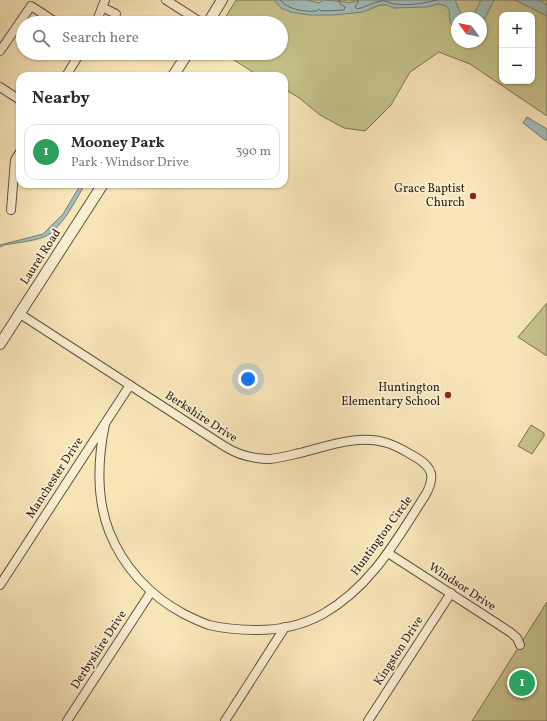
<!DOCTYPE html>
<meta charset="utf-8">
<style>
:root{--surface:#fff;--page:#f7f7f7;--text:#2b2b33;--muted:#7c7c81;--line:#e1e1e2;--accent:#8f2418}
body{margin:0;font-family:Vollkorn,serif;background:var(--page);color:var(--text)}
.controls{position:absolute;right:12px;top:12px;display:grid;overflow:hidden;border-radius:8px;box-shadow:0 1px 3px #0004}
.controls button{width:36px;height:36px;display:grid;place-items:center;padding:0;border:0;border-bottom:1px solid var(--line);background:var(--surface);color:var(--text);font:20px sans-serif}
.compass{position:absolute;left:451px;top:12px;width:36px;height:36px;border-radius:50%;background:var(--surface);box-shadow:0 1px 3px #0004;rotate:303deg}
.you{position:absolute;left:248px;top:379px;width:14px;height:14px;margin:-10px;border:3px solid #fff;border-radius:50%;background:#1a73e8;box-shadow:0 0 0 6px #1a73e833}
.badge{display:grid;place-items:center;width:26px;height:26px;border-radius:50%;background:var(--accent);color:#fff;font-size:13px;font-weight:700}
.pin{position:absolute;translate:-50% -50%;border:2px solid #fff;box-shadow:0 1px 4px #0006}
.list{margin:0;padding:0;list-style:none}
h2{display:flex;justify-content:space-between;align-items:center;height:52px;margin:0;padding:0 16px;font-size:17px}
h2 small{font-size:13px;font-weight:400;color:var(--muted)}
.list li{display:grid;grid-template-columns:26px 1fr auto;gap:12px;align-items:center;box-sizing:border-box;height:56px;margin:0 8px 8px;padding:0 8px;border:1px solid var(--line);border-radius:12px}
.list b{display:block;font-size:15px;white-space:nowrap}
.list p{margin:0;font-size:13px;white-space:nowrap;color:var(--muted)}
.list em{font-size:13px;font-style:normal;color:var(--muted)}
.icon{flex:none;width:22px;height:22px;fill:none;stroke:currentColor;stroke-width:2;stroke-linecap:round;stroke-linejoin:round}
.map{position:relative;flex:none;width:547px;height:721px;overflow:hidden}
.search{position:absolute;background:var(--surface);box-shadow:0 1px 3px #0004;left:16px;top:16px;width:272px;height:44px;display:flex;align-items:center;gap:10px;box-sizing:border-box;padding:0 14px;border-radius:22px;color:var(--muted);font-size:15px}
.panel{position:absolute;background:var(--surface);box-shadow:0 1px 3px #0004;left:16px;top:72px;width:272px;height:116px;border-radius:12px}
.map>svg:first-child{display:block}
.green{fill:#c5c38a;stroke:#7b7250;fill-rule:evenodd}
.water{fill:#a2bdba;stroke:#757e78}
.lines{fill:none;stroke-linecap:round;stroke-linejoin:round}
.shore{stroke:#6a6e68;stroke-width:1}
.minor-casing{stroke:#63523e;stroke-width:10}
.tertiary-casing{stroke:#63523e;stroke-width:12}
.minor{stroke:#faefd2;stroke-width:8}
.tertiary{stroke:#faefd2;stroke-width:10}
.poi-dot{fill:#8f2418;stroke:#faefd2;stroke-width:1.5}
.labels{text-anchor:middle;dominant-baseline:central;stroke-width:4;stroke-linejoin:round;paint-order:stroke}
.poi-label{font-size:12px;fill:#312015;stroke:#faefd2;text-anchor:end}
.street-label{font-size:12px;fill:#312015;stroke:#faefd2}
</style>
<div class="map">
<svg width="547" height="721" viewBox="0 0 547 721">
<rect width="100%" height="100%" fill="#f8e6b9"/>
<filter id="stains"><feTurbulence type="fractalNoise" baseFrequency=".005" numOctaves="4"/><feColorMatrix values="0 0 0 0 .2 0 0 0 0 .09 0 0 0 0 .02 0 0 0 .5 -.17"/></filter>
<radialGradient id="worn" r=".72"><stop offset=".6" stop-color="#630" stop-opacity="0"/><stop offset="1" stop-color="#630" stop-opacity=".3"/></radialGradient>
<g class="green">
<path d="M236,0H547V116L470,64L439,52L410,72L391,105L365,131L344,128L320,115L298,97L284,89V76H259L223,53H281V23H222ZM502,15H532V81H502ZM457,18H481V42H457Z"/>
<path d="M547,303V356L518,337Z"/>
<path d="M531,425L544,433V436L532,454L518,446Z"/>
<path d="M547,602V721H472Z"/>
</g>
<g class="water">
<path d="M274,0H306L319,3L324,0L345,2L349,3L359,0H455L462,17L463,18H457V34L450,22L449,10L446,6L438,4L427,7L394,8L387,5H380L363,12L334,15H309L291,12L281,8Z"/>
<path d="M481,0H494L483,22L481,29V18H472Z"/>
<path d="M515,0H539L547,5V16Z"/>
<path d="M527,117L547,129V140H545L523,123Z"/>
<path d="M81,184H85C76,200 61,230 44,237C34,241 15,243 4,245L0,247V245L43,234L63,214Z"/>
</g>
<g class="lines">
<g class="shore">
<path d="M280,0C288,10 305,12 317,11L319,9L321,11L344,10L345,7L340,4L339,0"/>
<path d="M358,0V3L355,7L357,9C365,8 372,2 381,1C387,0 390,4 396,4C408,6 426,3 437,0"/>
</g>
<defs>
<g id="minor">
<path d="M166,0L202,23"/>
<path d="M102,7L116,14L112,23"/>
<path d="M96,23L105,0"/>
<path d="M0,51L31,6L57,23"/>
<path d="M66,76L80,53"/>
<path d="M0,87L20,100"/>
<path d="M11,210L15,160L20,152"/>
<path d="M20,314L224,446C238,455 254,459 270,459C280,458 291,455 300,453C328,446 359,434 387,443C398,446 408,453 417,458C433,468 435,477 426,494C397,539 372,586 323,614C303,625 279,630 257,630C240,630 225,629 209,625C200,622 192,618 184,614C150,596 123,567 109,531C96,497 98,458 105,424"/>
<path d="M388,553L510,632L517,638L520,645"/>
<path d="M0,585L130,385"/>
<path d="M67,721L151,592"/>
<path d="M225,721L285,627"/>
<path d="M368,721L451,593"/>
</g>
<g id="tertiary">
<path d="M208,23L222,0"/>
<path d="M173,76L188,53"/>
<path d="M0,344L103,184"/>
</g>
</defs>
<use href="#minor" class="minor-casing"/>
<use href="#tertiary" class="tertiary-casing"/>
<use href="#minor" class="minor"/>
<use href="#tertiary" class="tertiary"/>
</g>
<g class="poi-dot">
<circle cx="473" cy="196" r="4"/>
<circle cx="448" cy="395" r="4"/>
</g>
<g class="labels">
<g class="poi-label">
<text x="465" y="189">Grace Baptist<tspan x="465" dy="14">Church</tspan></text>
<text x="440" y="388">Huntington<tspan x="440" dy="14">Elementary School</tspan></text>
</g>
<g class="street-label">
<text transform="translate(41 257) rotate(-57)">Laurel Road</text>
<text transform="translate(201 417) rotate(33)">Berkshire Drive</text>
<text transform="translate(55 478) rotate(-57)">Manchester Drive</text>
<text transform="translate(382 536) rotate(-54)">Huntington Circle</text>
<text transform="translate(462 587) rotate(33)">Windsor Drive</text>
<text transform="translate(99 650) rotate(-57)">Derbyshire Drive</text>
<text transform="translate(399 651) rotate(-57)">Kingston Drive</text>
</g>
</g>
<rect width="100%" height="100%" filter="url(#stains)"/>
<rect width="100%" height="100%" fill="url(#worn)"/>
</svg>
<div class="controls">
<button>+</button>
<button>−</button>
</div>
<svg class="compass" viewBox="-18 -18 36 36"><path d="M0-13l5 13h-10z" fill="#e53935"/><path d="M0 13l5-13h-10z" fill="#7c7c81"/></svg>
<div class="you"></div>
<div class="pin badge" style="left:522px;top:683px;background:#2e9e5b">1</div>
<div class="search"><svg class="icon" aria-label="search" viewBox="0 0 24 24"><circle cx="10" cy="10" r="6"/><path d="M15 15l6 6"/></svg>Search here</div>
<section class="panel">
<h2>Nearby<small></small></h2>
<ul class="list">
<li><span class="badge" style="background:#2e9e5b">1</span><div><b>Mooney Park</b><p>Park · Windsor Drive</p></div><em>390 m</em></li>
</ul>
</section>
</div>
